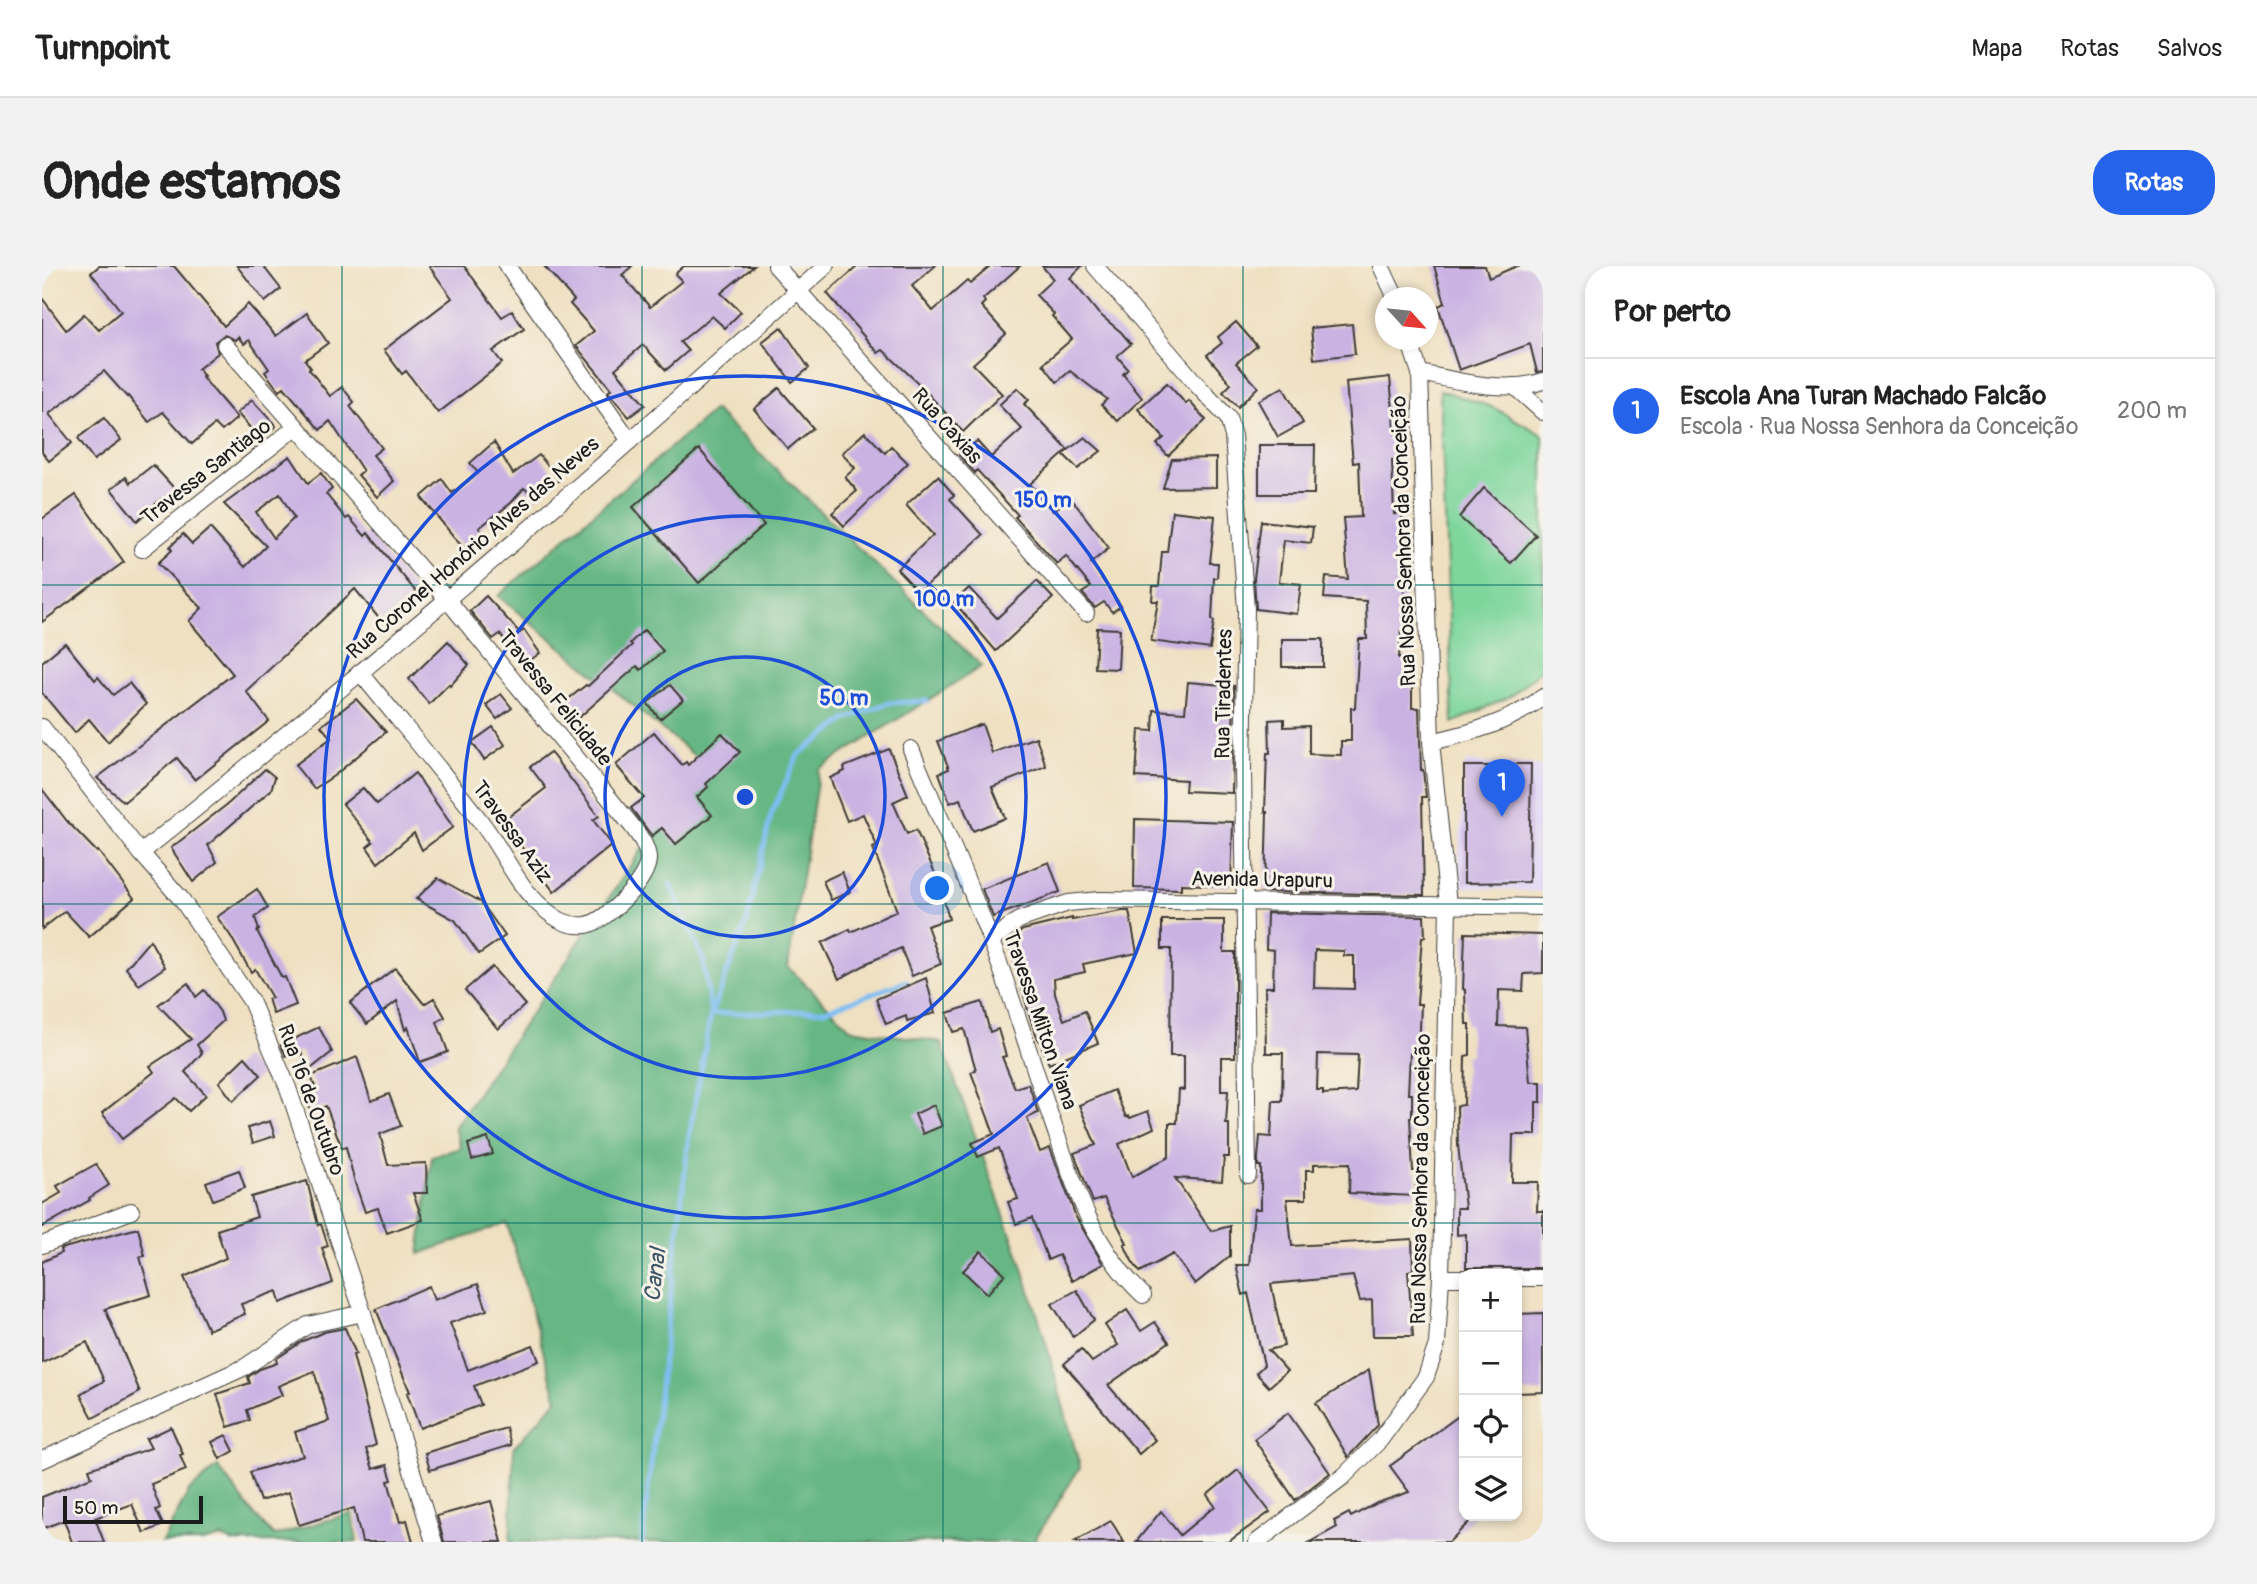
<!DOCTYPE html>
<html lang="pt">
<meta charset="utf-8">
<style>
:root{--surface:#fff;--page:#f2f2f2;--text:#222;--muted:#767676;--line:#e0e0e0;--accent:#2563eb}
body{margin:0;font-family:Pangolin,sans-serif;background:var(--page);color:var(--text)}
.controls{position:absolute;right:21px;bottom:21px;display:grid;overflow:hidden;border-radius:14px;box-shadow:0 4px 10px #0003}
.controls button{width:63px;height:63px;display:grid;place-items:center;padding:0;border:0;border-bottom:2px solid var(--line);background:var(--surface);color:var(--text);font:35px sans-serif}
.compass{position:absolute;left:1333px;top:21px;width:63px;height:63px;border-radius:50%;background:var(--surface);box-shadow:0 4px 10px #0003;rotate:117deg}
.scale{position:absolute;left:21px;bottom:18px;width:140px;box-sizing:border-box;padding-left:7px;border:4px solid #1c1c1c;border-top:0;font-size:19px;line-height:24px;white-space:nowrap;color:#1c1c1c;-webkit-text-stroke:5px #f7f3e8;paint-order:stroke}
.you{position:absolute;left:896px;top:623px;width:24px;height:24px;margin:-18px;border:5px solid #fff;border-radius:50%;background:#1a73e8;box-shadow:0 0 0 10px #1a73e833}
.badge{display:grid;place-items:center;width:46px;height:46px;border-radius:50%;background:var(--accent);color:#fff;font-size:23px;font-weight:700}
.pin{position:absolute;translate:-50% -58px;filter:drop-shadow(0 2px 4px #0008)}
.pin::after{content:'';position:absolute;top:37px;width:24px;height:21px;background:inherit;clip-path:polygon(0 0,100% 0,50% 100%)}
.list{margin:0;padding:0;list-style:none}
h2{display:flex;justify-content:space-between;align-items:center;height:91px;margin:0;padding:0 28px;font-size:30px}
h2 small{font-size:23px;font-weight:400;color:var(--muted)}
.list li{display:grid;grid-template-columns:46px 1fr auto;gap:21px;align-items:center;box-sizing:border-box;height:105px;padding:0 28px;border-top:2px solid var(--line)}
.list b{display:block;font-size:26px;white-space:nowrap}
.list p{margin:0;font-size:23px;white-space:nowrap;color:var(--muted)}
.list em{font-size:23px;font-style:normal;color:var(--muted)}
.icon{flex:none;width:38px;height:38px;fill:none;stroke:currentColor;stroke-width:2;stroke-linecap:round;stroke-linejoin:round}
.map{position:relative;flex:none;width:1501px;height:1276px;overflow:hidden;border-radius:28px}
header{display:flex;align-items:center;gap:42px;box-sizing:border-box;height:98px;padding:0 35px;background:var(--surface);border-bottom:2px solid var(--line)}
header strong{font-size:33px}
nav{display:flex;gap:38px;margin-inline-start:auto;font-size:24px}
.intro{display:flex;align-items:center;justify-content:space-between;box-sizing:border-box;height:168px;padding:0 42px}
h1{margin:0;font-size:49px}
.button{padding:18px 32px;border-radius:28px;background:var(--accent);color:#fff;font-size:24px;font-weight:700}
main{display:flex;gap:42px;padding:0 42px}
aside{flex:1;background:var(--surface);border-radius:28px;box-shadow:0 4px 10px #0003}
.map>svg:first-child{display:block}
.built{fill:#dfd5f5}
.green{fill:#7ed69c;stroke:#4d795c;stroke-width:2}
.forest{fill:#66b784;stroke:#416a50;stroke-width:2}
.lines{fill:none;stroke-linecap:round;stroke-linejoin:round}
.stream{stroke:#7ebef3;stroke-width:5}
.building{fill:#cab3e3;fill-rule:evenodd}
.minor-casing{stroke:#3c3935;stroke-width:18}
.minor{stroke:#fff;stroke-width:16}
.grid{fill:none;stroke:#0f766e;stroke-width:2;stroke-opacity:0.55}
.ring{fill:none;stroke:#1d4ed8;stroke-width:3.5}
.labels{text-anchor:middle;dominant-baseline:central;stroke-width:6;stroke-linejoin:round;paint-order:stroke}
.street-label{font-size:21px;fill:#1c1c1c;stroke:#f7f3e8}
.water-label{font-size:23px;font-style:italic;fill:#3e5567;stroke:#f7f3e8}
.centre{fill:#1d4ed8;stroke:#f7f3e8;stroke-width:3.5}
.ring-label{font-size:21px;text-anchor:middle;font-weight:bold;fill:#1d4ed8;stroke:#f7f3e8;stroke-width:6;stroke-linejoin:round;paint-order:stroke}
</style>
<header>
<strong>Turnpoint</strong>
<nav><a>Mapa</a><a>Rotas</a><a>Salvos</a></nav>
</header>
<div class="intro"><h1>Onde estamos</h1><a class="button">Rotas</a></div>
<main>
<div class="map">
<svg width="1501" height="1276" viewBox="0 0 1501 1276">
<rect width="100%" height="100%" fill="#f7f3e8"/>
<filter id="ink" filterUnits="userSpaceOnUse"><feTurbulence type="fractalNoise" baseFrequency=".0143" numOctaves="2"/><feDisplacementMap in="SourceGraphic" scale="14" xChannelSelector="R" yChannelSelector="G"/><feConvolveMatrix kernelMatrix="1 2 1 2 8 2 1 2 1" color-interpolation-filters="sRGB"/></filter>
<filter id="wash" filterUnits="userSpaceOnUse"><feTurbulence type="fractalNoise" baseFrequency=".00686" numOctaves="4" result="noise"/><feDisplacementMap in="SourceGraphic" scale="28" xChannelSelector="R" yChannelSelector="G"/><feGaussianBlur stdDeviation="1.57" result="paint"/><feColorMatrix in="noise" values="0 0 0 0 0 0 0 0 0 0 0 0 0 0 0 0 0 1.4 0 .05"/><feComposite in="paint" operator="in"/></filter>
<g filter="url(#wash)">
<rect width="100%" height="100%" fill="#efe0c1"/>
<path class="built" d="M1424,496L1501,500V626L1420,621L1416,602Z"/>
<path class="green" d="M1398,124L1450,141L1501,169V402L1469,430L1411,457Z"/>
<g class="forest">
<path d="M672,144L940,400L777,503L746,701L809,763L899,776L978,993L1001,1066L1038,1201L991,1276H468L472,1181L515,1134L465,957L377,988L390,890L419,882L412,862L659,495L456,330Z"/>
<path d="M176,1201L209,1245L232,1270L310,1247L315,1276H191L180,1271L160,1276H120L147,1225Z"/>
</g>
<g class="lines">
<g class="stream">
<path d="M628,618L661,693L669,748L784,744L865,715"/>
<path d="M600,1276L647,871L669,748L705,655L729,549L756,489L805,453L846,437L885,435"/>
</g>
</g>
<g id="blocks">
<g class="building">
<path d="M57,0H132L182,60L206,38L234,70L265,47L286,77L263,94L269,102L267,103L288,130L300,121L312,136L308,140L340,182L331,189L352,215L335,231L316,209L321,205L288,155L278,164L242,121L237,125L234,121L223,106L227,103L207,74L202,78L196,71L193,74L182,69L173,76L176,87L156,103L162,110L160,111L195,152L180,165L173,158L150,178L121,146L107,156L86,130L85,131L62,105L7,148L30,177L7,195L0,186V32L24,64L42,48L57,64L79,45L49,7Z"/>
<path d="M195,0H221L239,23L223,36Z"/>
<path d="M387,0H422L460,51L470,45L482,63L451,85L460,97L396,147L364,105L360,108L342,84L410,32Z"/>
<path d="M502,0H590L580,9L608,41L640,15L633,8L642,0H712L679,27L699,46L683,62L670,50L638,76L646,85L624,104L601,79L573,103L603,139L587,151L566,126L569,123L534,80L552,65L528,38L532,34Z"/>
<path d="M816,0H893L870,20L891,45L925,15L928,18L949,0H978L941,33L943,36L939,40L964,68L931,98L960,128L921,166L877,118L841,84L836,87L785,27Z"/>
<path d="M1000,0H1040L1028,12L1056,47L1079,66L1089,78L1075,90L1086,103L1081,108L1100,132L1076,155L1059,139L1065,133L1028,105L1015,116L1001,98L1030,73L1010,50L1012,48L994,29L1011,13Z"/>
<path d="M1392,0H1443L1447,12L1475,0H1501V105L1495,106L1488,78L1417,104L1396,40L1403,37Z"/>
<path d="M1194,56L1215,80L1194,97L1216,121L1196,141L1181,126L1189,118L1165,89L1180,77L1176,71Z"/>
<path d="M1310,58L1313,88L1272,93L1269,62Z"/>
<path d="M739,61L767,102L750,116L720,76Z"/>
<path d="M1348,111L1353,167H1358L1360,193L1350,194L1352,248L1360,247L1363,281V313L1361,341H1365L1364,364H1359L1357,392H1370V442H1377L1379,504H1381L1384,531H1380L1382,629L1225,626V622H1223L1225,546H1223L1225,487H1228L1227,454L1242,453V461L1267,460V488L1299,489V475H1309V442H1313L1317,373H1325L1324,335L1282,332L1284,311L1306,313L1301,252L1319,251L1317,196L1311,197L1304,116Z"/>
<path d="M1125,117L1144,138L1147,135L1164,154L1126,190L1115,178L1122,172L1096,143Z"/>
<path d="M1241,121L1261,157L1236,171L1216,135Z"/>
<path d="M737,122L771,162L746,183L712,143Z"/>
<path d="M975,122L987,134L982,138L1026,184L988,218L1011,245L1028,231L1067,282L1049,297L1079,340L1070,346L1062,336L1053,342L1040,327L1049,321L1024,290L1015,298L973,251L976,249L935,204L933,207L917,189L935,175L949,191L980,163L957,139Z"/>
<path d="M210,134L234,160L219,174L195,147Z"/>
<path d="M62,152L79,174L52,194L36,172Z"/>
<path d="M823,166L843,187L849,180L866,197L802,260L790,247L815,225L803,211L813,202L800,187Z"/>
<path d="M1043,171L1059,185L1036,203L1021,188Z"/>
<path d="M452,176L471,208L497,189L517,214L494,232L482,222L469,237L437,262L440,266L422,283L379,231L400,213L410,227L436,207L428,197Z"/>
<path d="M1217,179H1273L1272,228H1217Z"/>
<path d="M657,183L722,259L657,317L591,241Z"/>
<path d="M248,190L266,217L279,207L290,223L284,228L304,253L307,251L323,270L326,267L375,327L340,356L313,323L204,425L227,455L153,514L135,492L82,536L55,512L191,408L147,355L160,342L116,297L130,284L128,281L141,268L150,278L168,262L203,301L224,280L182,238ZM238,228L252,252L232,272L214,246Z"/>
<path d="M1174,192V221L1121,222L1130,193Z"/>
<path d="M111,199L140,231L126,243L119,233L95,255L69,223L84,211L88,217Z"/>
<path d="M896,210L912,229L908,233L941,269L877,326L855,303L891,269L864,239Z"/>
<path d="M1442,222L1494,269L1469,297L1417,251Z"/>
<path d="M34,229L82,296L0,356V253Z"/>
<path d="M1130,245L1173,250L1168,297H1176L1175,312H1172L1170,354L1172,355L1168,383L1109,375L1116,335H1110L1111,320H1117L1120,286H1125Z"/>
<path d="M1219,255L1271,261L1269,277L1242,274L1237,316L1259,318L1255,348L1214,343L1212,313Z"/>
<path d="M995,315L1011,332L954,385L912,336L927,322L955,352Z"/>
<path d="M444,330L478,367L482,364L498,387L483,398L458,368L451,373L428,345Z"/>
<path d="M1055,362L1078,363L1076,403L1053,402Z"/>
<path d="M602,364L621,385L599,404L595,400L533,455L519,439L544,419L546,420L590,379L588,377Z"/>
<rect x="1240" y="373" width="41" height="28"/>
<path d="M406,375L427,399L408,420L407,418L387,438L367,413Z"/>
<path d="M23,377L53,414L56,411L71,429L87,417L104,438L66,476L47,453L33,467L0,427V396Z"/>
<path d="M1146,416L1192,420L1190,527L1143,525L1144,514L1094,511L1097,464L1111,465L1112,444L1143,446Z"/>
<path d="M628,419L641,434L618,453L605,437Z"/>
<path d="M459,428L470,442L455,453L444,439Z"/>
<path d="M314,433L344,466L293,509L272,523L253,499L289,472L279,460Z"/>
<path d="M940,458L950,487L994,471L1004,500L950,521L963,552L931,565L918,533L908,537L897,507L907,503L896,475Z"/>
<path d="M451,461L463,479L442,494L430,476Z"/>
<path d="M612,466L640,499L644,496L646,499L680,467L698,486L664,518L666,521L655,531L670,549L634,578L620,562L610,570L589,542L602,532L574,499Z"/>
<path d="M847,483L866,529L851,536L865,568L874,564L897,616L907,653L885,660L899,698L870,710L859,682L825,697V698L797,713L780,677L808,663L809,666L855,645L831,582L835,580L821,548L805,555L788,512L803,505L802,501Z"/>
<path d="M508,486L557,550L551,554L570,579L512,626L461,555L504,522L488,501Z"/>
<path d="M1463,498H1489L1487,616L1422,617V500H1463Z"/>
<path d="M223,503L233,511L229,524L166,579L175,596L151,616L129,582L187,537Z"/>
<path d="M373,507L411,561L380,584L372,567L336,597L325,581L331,576L301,538L321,522L335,538Z"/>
<path d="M0,523L25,555L55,586L56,585L92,632L47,671L23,645L0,663Z"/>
<path d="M1093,553L1191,556L1189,620L1139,618V623L1092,622Z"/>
<path d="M1007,596L1018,626L951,651L940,623Z"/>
<path d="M800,606L808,626L789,634L781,615Z"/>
<path d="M396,612L439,636L463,670L437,688L413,654L374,633Z"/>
<path d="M215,623L226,642L213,651L217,664L215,665L240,712L243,711L254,739L231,748L226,733L230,732L213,703L209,706L188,669L175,651Z"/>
<path d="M1080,645H1087L1095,687L1041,698L1043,706L1012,713L1013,728L1022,754L1043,745L1056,777L1007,798L991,761L966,675L981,664L1030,652V654Z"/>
<path d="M1225,647L1382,650L1383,671H1380L1375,738H1379L1377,787H1368L1366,828H1370V852H1368L1371,905H1375L1373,930L1307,927L1308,897L1272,898V904H1264V933H1245L1250,980L1370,973L1371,1004L1366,1005L1371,1070H1331L1330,1034L1318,1035L1311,1010L1229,1018L1242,1080L1226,1084L1245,1105L1227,1121L1214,1107L1222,1099L1206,1027L1201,1029L1194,999H1207L1212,943H1219V900H1216V892L1218,870L1229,871L1231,835H1240L1241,787H1224L1223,721H1231L1232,684L1224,683ZM1273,684L1302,685V690H1312V723L1272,722ZM1276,788L1316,789L1314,826L1281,828V824H1275Z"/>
<path d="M1120,654H1182V686H1193V791H1179V825H1186L1184,858H1187V891H1182L1180,915L1133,912L1169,965L1188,960V990L1153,1018L1131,988L1098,1006L1090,995L1082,978L1085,977L1062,932L1051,936L1032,887L1054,879L1037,839L1072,824L1084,851L1087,850L1088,852L1106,845L1112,862L1077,878L1090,911L1127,891V857H1135L1137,823L1142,824V790H1128L1129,683H1120Z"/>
<path d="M1423,667L1501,669V707L1482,708L1481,725L1457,724L1456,760L1483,761L1488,816H1499V836H1494V869H1471L1470,916H1496L1495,945H1501V1002H1424V968L1415,969V942H1423L1416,879L1415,840L1422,839L1423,790L1428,789V758H1424L1423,724L1421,723Z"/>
<path d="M108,674L123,701L97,719L84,702Z"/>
<path d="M450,701L483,739L456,763L423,724Z"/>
<path d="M353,702L382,738L392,732L403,751L395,756L406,786L378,796L366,761L363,764L355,735L325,758L308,737Z"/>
<path d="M884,712L893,747L865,755L864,750L844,758L834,733Z"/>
<path d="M146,717L154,731L162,724L178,746L181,755L155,779L160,787L143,806L164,829L147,845L134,832L80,873L60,847L112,806L108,800L149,773L116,739Z"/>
<path d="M940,736L948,766L956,763L964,790L960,791L973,822L986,818L990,828L996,847L985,852L998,886L1008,882L1034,951L1061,998L1030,1015L1017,989L1006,994L990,952L974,958L966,936L976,933L957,882L936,891L930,877L952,868L929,806L934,804L922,763L911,766L905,747Z"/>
<path d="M277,761L290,786L266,805L259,785L244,790L239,779Z"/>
<path d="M203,791L219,809L191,835L177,816Z"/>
<path d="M315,791L329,835L347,828L359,860L338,868L346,899L384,897L385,927H371L381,954L345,967L336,942L323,946L313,917L304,881L300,882L284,840L269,846L264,830L275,826L269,810Z"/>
<path d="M892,839L900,860L881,868L873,848Z"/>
<path d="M228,855L233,870L211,877L206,862Z"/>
<path d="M446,872L451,888L430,894L426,878Z"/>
<path d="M54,898L67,919L47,932L48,934L0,961V938L19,927L15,920Z"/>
<path d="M197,904L203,922L171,934L164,916Z"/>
<path d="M265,915L276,959L279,958L286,980L280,982L291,1017L238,1037L235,1025L199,1038L203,1048L166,1064L142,1011L184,992L175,964L215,951L209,931Z"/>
<path d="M96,962L103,990L98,991L109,1029L63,1043L98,1126L51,1152L38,1128L62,1115L45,1076L0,1097V996L19,987L18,983Z"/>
<path d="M939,985L963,1008L945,1028L921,1005Z"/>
<path d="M436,1018L445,1044L408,1057L426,1104L491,1079L497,1095L432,1120L439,1139L378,1162L365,1127L368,1126L334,1043L387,1020L392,1034Z"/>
<path d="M1035,1024L1052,1054L1031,1071L1010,1038Z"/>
<path d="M1085,1044L1099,1065L1113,1056L1127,1076L1066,1119L1113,1174L1097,1188L1022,1098L1039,1083L1050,1096L1076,1079L1063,1059Z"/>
<path d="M1501,1047V1126L1475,1127V1048Z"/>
<path d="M303,1062L314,1088L311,1089L334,1179L324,1183L331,1203L345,1199L350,1214L346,1215L358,1256L365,1254L371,1276H320L312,1242L257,1259L247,1226L218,1235L208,1206L261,1190L253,1166L287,1155L272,1105L236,1120L240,1129L205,1144L208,1154L186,1161L175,1128L208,1117L206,1111L218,1103L235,1097L234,1093L261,1075L282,1066Z"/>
<path d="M1327,1104L1336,1159L1306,1191L1274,1137Z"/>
<path d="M1422,1146V1250H1433L1407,1276H1268L1295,1261L1292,1255L1307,1247L1309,1251L1335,1237L1367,1226L1348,1200Z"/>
<path d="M1246,1147L1288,1207L1253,1234L1212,1173Z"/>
<path d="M129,1161L141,1188L138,1189L144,1204L109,1218L118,1242L114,1244L121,1259L102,1267L90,1238L53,1252L62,1276H30L22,1254L0,1263V1231L50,1211L47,1203L109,1182L104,1173Z"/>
<path d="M464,1162L469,1179L388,1204L383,1187Z"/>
<path d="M184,1169L192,1185L178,1193L170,1176Z"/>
<path d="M1196,1204L1228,1246L1186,1276H1094L1119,1245L1138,1269L1173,1240L1165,1229Z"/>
<path d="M449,1235L460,1276H402L395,1250Z"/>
<path d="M1069,1255L1082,1276H1032Z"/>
</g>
</g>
</g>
<g filter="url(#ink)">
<use href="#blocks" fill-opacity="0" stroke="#3c3935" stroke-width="2"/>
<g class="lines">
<defs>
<g id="minor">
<path d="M465,0L588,175"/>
<path d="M734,0L1044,347"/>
<path d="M1053,0L1157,121L1186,152L1191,170L1204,343L1201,502L1206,909"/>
<path d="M1339,0L1354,32"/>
<path d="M183,79L404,332L590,560C597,570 605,579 606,592C607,613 564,656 544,659C526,661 514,653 501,642C475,620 462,587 442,560C402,507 359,457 318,406"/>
<path d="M1378,107C1417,115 1462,128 1501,115"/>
<path d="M1472,120L1501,146"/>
<path d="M100,283L254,161"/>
<path d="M0,461L99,587L140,634L209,735L246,822L321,1047L392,1276"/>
<path d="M1389,476C1429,467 1469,456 1501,431"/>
<path d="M869,483C895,547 925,610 949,675C971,733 989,793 1009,852C1032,918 1049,980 1101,1029"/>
<path d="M99,587C265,453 429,315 590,173C655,116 719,57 784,0"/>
<path d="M949,674L977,654L1026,637L1058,634L1501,641"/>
<path d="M0,979L89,945"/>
<path d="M1399,1012H1422"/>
<path d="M1475,1012H1501"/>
<path d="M0,1194L203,1101L266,1059L321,1047"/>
<path d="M1215,1276L1302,1210L1338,1174L1384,1111L1395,1078L1399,1012L1406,638L1389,476L1378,107L1367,74"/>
</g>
</defs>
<use href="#minor" class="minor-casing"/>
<use href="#minor" class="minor"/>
</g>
</g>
<path class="grid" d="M300,0V1276M600,0V1276M901,0V1276M1201,0V1276M0,319H1501M0,638H1501M0,957H1501"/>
<g class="ring">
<circle cx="703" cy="531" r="140"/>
<circle cx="703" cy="531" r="281"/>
<circle cx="703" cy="531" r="421"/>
</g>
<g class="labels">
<g class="street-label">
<text transform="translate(905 160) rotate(48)">Rua Caxias</text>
<text transform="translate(164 206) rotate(-38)">Travessa Santiago</text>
<text transform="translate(1362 275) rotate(-92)">Rua Nossa Senhora da Conceição</text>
<text transform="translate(431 282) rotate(-41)">Rua Coronel Honório Alves das Neves</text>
<text transform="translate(1182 428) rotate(-89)">Rua Tiradentes</text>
<text transform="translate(513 432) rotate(51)">Travessa Felicidade</text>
<text transform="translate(470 566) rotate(54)">Travessa Aziz</text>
<text transform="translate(1220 614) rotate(1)">Avenida Urapuru</text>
<text transform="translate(998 754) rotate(71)">Travessa Milton Viana</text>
<text transform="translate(269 834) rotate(70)">Rua 16 de Outubro</text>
<text transform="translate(1379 913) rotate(-89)">Rua Nossa Senhora da Conceição</text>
</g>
<g class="water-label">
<text transform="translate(613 1009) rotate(-83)">Canal</text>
</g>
</g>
<circle cx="703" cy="531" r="10" class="centre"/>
<g class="ring-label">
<text x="1001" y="241">150 m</text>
<text x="902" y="340">100 m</text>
<text x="802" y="439">50 m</text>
</g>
</svg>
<div class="controls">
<button>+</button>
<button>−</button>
<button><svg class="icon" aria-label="locate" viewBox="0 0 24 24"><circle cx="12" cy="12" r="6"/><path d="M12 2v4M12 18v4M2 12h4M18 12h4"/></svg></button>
<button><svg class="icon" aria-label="layers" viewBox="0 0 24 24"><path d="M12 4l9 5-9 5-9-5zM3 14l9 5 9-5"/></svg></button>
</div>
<svg class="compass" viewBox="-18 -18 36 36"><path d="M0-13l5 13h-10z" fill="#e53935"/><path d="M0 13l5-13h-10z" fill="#767676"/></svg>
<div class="scale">50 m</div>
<div class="you"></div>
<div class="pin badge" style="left:1460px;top:551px">1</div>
</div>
<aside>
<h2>Por perto<small></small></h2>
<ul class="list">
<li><span class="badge">1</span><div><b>Escola Ana Turan Machado Falcão</b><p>Escola · Rua Nossa Senhora da Conceição</p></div><em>200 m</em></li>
</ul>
</aside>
</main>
